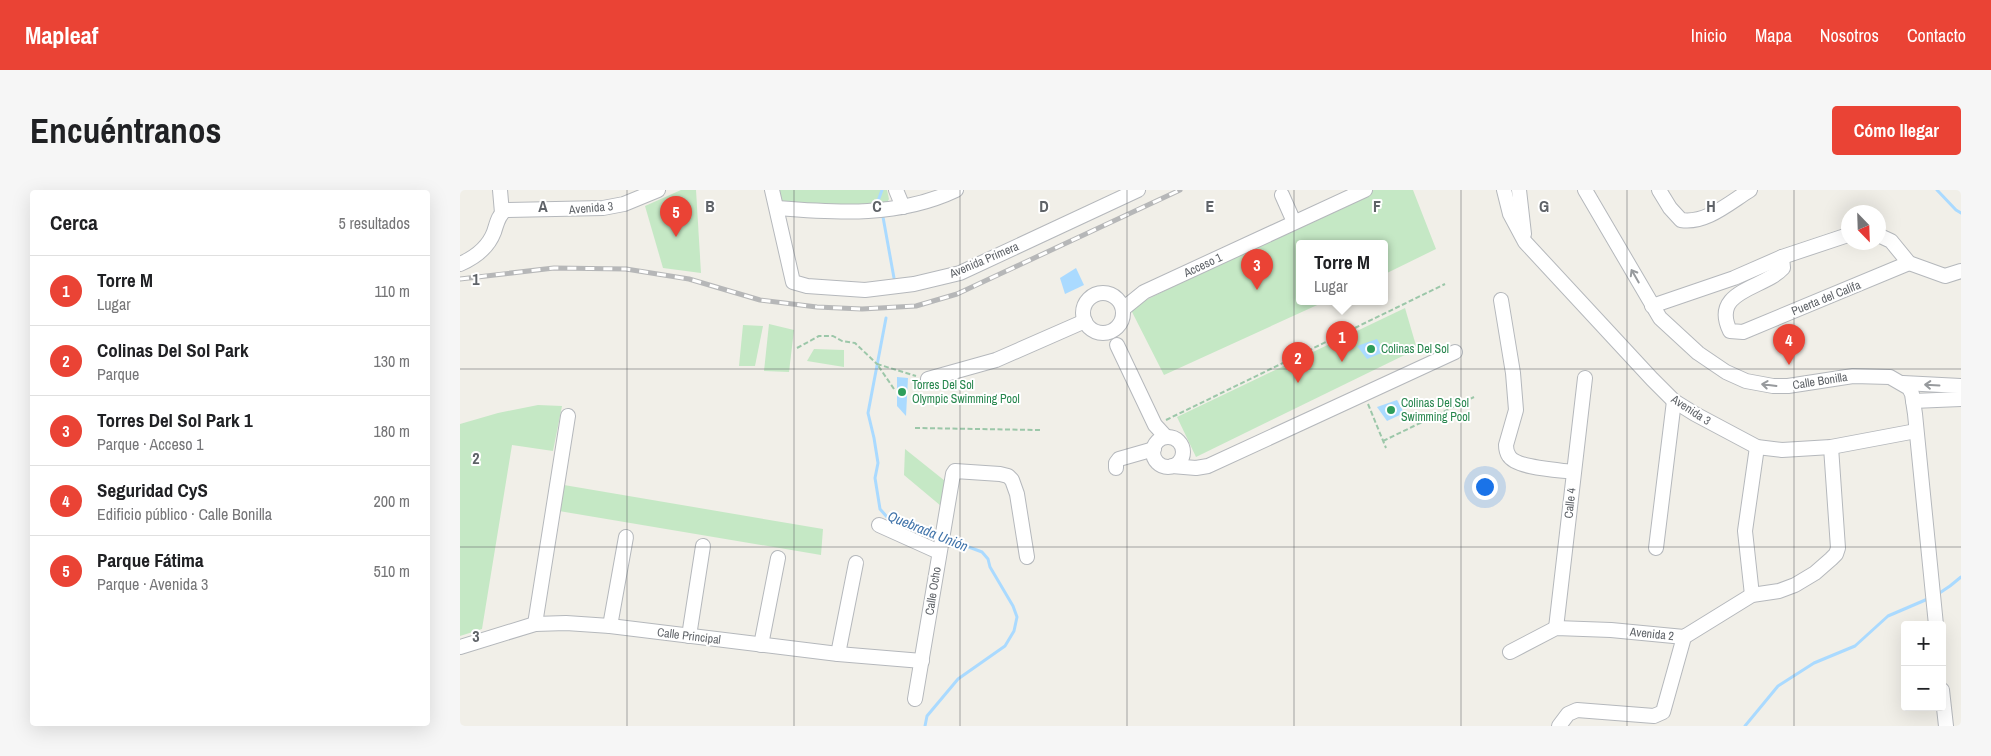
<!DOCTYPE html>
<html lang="es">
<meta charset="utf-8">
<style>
:root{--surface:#fff;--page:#f6f6f6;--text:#202124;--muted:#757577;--line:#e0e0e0;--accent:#ea4335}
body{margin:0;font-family:"Archivo Narrow",sans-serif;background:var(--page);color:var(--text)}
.controls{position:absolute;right:15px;bottom:15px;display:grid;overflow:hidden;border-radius:5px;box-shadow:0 5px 20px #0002}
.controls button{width:45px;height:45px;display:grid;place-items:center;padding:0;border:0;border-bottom:1px solid var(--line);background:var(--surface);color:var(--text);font:25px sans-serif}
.compass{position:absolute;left:1381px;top:15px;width:45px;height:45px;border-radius:50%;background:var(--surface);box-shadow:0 5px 20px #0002;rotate:157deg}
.you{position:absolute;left:1024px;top:296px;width:18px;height:18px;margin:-12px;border:4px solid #fff;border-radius:50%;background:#1a73e8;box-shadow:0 0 0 8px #1a73e833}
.badge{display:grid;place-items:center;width:32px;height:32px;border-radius:50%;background:var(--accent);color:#fff;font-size:16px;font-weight:700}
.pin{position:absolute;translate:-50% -41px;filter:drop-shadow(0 1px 2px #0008)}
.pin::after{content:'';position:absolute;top:26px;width:18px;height:15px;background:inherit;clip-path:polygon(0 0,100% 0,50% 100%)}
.popup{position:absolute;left:836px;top:50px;width:92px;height:65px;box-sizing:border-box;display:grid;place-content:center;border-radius:5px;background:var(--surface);filter:drop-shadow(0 1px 4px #0005);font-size:16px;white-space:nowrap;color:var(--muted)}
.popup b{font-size:19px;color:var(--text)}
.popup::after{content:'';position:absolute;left:50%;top:100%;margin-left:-10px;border:10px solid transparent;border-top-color:var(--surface)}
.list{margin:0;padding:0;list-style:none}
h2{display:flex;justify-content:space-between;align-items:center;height:65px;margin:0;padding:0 20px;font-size:21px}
h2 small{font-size:16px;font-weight:400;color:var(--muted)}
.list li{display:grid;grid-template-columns:32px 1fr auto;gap:15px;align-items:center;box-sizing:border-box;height:70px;padding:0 20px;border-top:1px solid var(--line)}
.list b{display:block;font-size:19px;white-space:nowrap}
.list p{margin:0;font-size:16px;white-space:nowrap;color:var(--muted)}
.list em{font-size:16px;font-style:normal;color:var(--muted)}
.map{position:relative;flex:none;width:1501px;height:536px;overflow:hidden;border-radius:5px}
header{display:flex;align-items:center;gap:30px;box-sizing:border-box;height:70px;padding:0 25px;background:var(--accent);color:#fff}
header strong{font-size:24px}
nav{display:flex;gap:28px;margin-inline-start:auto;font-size:18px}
.intro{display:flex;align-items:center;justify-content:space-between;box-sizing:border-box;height:120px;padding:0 30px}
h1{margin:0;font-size:35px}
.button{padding:12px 22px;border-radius:5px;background:var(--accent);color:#fff;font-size:18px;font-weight:700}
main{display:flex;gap:30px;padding:0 30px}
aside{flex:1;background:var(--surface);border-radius:5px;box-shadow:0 5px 20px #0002}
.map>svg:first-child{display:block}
.green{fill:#c5e8c5}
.water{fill:#aadaff}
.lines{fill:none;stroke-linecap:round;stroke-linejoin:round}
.stream{stroke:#aadaff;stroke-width:3}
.minor-casing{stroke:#b5b8bc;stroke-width:16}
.path{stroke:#9cc7a9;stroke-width:2;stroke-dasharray:5 2.5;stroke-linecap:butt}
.minor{stroke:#fff;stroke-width:14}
.rail-casing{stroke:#b6b7b8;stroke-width:5}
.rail{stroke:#fff;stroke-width:3;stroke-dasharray:9;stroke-linecap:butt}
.oneway{stroke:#979a9d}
.grid{fill:none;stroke:#5f6368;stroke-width:1;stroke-opacity:0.55}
.leisure-dot{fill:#2e9e5b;stroke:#fff;stroke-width:2}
.labels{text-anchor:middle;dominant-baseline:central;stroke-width:4;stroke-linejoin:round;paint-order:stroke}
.street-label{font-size:12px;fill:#5f6368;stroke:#fff}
.leisure-label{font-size:12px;fill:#27864d;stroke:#fff;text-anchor:start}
.water-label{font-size:14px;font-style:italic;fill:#4174aa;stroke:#fff}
.grid-label{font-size:16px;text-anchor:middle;font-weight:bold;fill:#5f6368;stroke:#fff;stroke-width:4;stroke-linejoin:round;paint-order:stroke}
</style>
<header>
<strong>Mapleaf</strong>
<nav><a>Inicio</a><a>Mapa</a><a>Nosotros</a><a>Contacto</a></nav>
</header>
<div class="intro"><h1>Encuéntranos</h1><a class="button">Cómo llegar</a></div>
<main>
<aside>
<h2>Cerca<small>5 resultados</small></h2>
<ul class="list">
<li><span class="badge">1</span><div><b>Torre M</b><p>Lugar</p></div><em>110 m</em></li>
<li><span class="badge">2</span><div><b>Colinas Del Sol Park</b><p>Parque</p></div><em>130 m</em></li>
<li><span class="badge">3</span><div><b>Torres Del Sol Park 1</b><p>Parque · Acceso 1</p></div><em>180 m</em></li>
<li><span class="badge">4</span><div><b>Seguridad CyS</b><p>Edificio público · Calle Bonilla</p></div><em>200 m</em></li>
<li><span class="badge">5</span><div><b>Parque Fátima</b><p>Parque · Avenida 3</p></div><em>510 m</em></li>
</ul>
</aside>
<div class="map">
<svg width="1501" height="536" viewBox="0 0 1501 536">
<rect width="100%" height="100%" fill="#f1efe8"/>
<g class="green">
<path d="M221,0H236L241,83L203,78L185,16Z"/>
<path d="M316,0H427L429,9L427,13L414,17L319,12Z"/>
<path d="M907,0H953L976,59L925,84L924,53H840V111H866L704,185L670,118Z"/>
<path d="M945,118L957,159L736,267L717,227Z"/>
<path d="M309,134L334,140L329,182L304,181Z"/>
<path d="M283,135L303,136L295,176H279Z"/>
<path d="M354,159L384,160V177L347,171Z"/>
<path d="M78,215L102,216L93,261L52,255L22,439L0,446V234L38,223Z"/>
<path d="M445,259L485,291L481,316L444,285Z"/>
<path d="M104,295L363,339L361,365L99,321Z"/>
</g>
<g class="water">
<path d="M616,78L624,95L605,104L600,88Z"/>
<path d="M917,149L924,162L907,169L897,156Z"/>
<path d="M437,187L448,188L446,226L437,216Z"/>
<path d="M937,210L944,223L927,231L917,217Z"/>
</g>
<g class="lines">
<g class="stream">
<path d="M1477,0L1496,20L1501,23"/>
<path d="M419,15L418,11L422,0"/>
<path d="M423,27L434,88"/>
<path d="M426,128L408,223L414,248L418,273L415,288L420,319L427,327L479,346"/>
<path d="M1478,404L1490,396L1501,387"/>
<path d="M465,536L467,526L498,489L545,456L554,441L557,427L553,416L530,377L528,369L522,362L485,348"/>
<path d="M1285,536L1318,496L1354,473L1395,456L1428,426L1470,408"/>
</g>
<defs>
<g id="minor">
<path d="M40,0L42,23"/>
<path d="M312,0L333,92L347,96L405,100L454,94L500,83L678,0"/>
<path d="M436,0L443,17"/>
<path d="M1044,0L1050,24L1065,52L1192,189L1214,211L1235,224L1297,257L1322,260L1371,257L1456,241"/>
<path d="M1059,0L1064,44"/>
<path d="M1125,0L1200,128L1238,163L1266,182L1286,191L1313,196H1328L1393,186L1430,187L1449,198L1452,204L1455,224L1476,435"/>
<path d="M1199,0L1210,18L1221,30C1246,34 1269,13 1290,0"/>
<path d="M822,5L834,32"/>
<path d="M317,18C378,23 439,27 496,0"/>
<path d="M1418,45L1431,51L1449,73L1485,86L1501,81"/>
<path d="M1322,67L1323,78C1304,99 1250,100 1270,141L1283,142L1449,73"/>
<path d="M0,74C16,67 28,58 34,42C37,33 38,26 45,20L143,18L164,14L198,0"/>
<circle cx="643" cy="123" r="20"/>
<path d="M1041,110L1053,183L1056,220L1046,255C1046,259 1047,263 1049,266C1056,278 1099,280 1113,282"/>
<path d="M1192,116L1274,88L1322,67L1388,45"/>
<path d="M663,119L684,102L905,0"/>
<path d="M657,155L695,235L706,247"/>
<path d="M468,189L536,170L625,131"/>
<path d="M1443,193L1501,196"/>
<path d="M1453,211L1501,209"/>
<circle cx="708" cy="262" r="15"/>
<path d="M712,276L736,278L748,276L995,162"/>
<path d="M656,278V273L659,269L694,259"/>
<path d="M419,335L479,362"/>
<path d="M1196,358L1214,211"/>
<path d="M1292,405L1285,341L1297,257"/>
<path d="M75,434L108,226"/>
<path d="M150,436L166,347"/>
<path d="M1096,438L1125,188"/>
<path d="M229,446L243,356"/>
<path d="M301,455L318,368"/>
<path d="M0,457L75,434L106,433L150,436L378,464L462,471"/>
<path d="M1050,462L1096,438L1151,440L1224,447L1292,405L1319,401L1335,395L1355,383L1371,369L1376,364L1378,358L1371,257"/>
<path d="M378,464L396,373"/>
<path d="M1482,500L1486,536"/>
<path d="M455,509L493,284L495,281L540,284L548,286L552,290L557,304L567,367"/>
<path d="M1099,536L1108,524L1117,520L1194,526L1203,522L1224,447"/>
</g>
</defs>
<use href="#minor" class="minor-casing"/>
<g class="path">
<path d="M337,158L359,146H373L382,151L395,153L417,174"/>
<path d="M434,199L417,174L456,186"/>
<path d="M908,214L926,258"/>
<path d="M706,230L985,94"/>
<path d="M455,238L580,240"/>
<path d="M719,248L724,253L726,264"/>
<path d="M923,251L1014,207"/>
</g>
<use href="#minor" class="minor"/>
<defs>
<path id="rail" d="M0,89L94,78L166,79L229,89L300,110L357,117L402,119L456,116L497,104L720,0"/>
</defs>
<use href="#rail" class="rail-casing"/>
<use href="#rail" class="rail"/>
</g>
<defs><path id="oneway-shaft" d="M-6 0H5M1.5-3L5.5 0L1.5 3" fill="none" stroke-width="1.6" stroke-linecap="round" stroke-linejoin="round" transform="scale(1.25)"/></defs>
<g class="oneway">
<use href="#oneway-shaft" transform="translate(1175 86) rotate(-120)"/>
<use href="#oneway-shaft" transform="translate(1309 195) rotate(-173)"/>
<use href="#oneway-shaft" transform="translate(1472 195) rotate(-177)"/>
</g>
<path class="grid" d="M167,0V536M334,0V536M500,0V536M667,0V536M834,0V536M1001,0V536M1167,0V536M1334,0V536M0,179H1501M0,357H1501"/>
<g class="leisure-dot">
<circle cx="911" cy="159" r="5"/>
<circle cx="442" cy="202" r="5"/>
<circle cx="931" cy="220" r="5"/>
</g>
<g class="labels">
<g class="street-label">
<text transform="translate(131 18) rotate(-5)">Avenida 3</text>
<text transform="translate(524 70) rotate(-23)">Avenida Primera</text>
<text transform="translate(743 75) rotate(-25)">Acceso 1</text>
<text transform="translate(1366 108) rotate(-22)">Puerta del Califa</text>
<text transform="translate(1360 191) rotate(-9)">Calle Bonilla</text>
<text transform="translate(1231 220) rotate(33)">Avenida 3</text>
<text transform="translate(1110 313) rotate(-84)">Calle 4</text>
<text transform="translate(473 401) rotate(-81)">Calle Ocho</text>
<text transform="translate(1192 444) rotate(6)">Avenida 2</text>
<text transform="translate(229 446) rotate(7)">Calle Principal</text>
</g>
<g class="leisure-label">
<text x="921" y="159">Colinas Del Sol</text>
<text x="452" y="195">Torres Del Sol<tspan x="452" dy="14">Olympic Swimming Pool</tspan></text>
<text x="941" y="213">Colinas Del Sol<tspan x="941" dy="14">Swimming Pool</tspan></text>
</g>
<g class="water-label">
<text transform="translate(468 341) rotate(22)">Quebrada Unión</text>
</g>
</g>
<g class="grid-label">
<text x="83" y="22">A</text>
<text x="250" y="22">B</text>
<text x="417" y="22">C</text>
<text x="584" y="22">D</text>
<text x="750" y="22">E</text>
<text x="917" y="22">F</text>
<text x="1084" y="22">G</text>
<text x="1251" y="22">H</text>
<text x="16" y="95">1</text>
<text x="16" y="274">2</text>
<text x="16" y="452">3</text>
</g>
</svg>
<div class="controls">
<button>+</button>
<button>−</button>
</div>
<svg class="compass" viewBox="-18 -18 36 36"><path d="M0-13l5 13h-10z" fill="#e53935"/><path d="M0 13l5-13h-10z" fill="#757577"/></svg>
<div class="you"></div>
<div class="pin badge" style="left:882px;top:172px">1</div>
<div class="popup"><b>Torre M</b>Lugar</div>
<div class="pin badge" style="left:838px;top:193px">2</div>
<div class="pin badge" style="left:797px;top:100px">3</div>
<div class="pin badge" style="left:1329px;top:175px">4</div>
<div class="pin badge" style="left:216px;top:47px">5</div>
</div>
</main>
